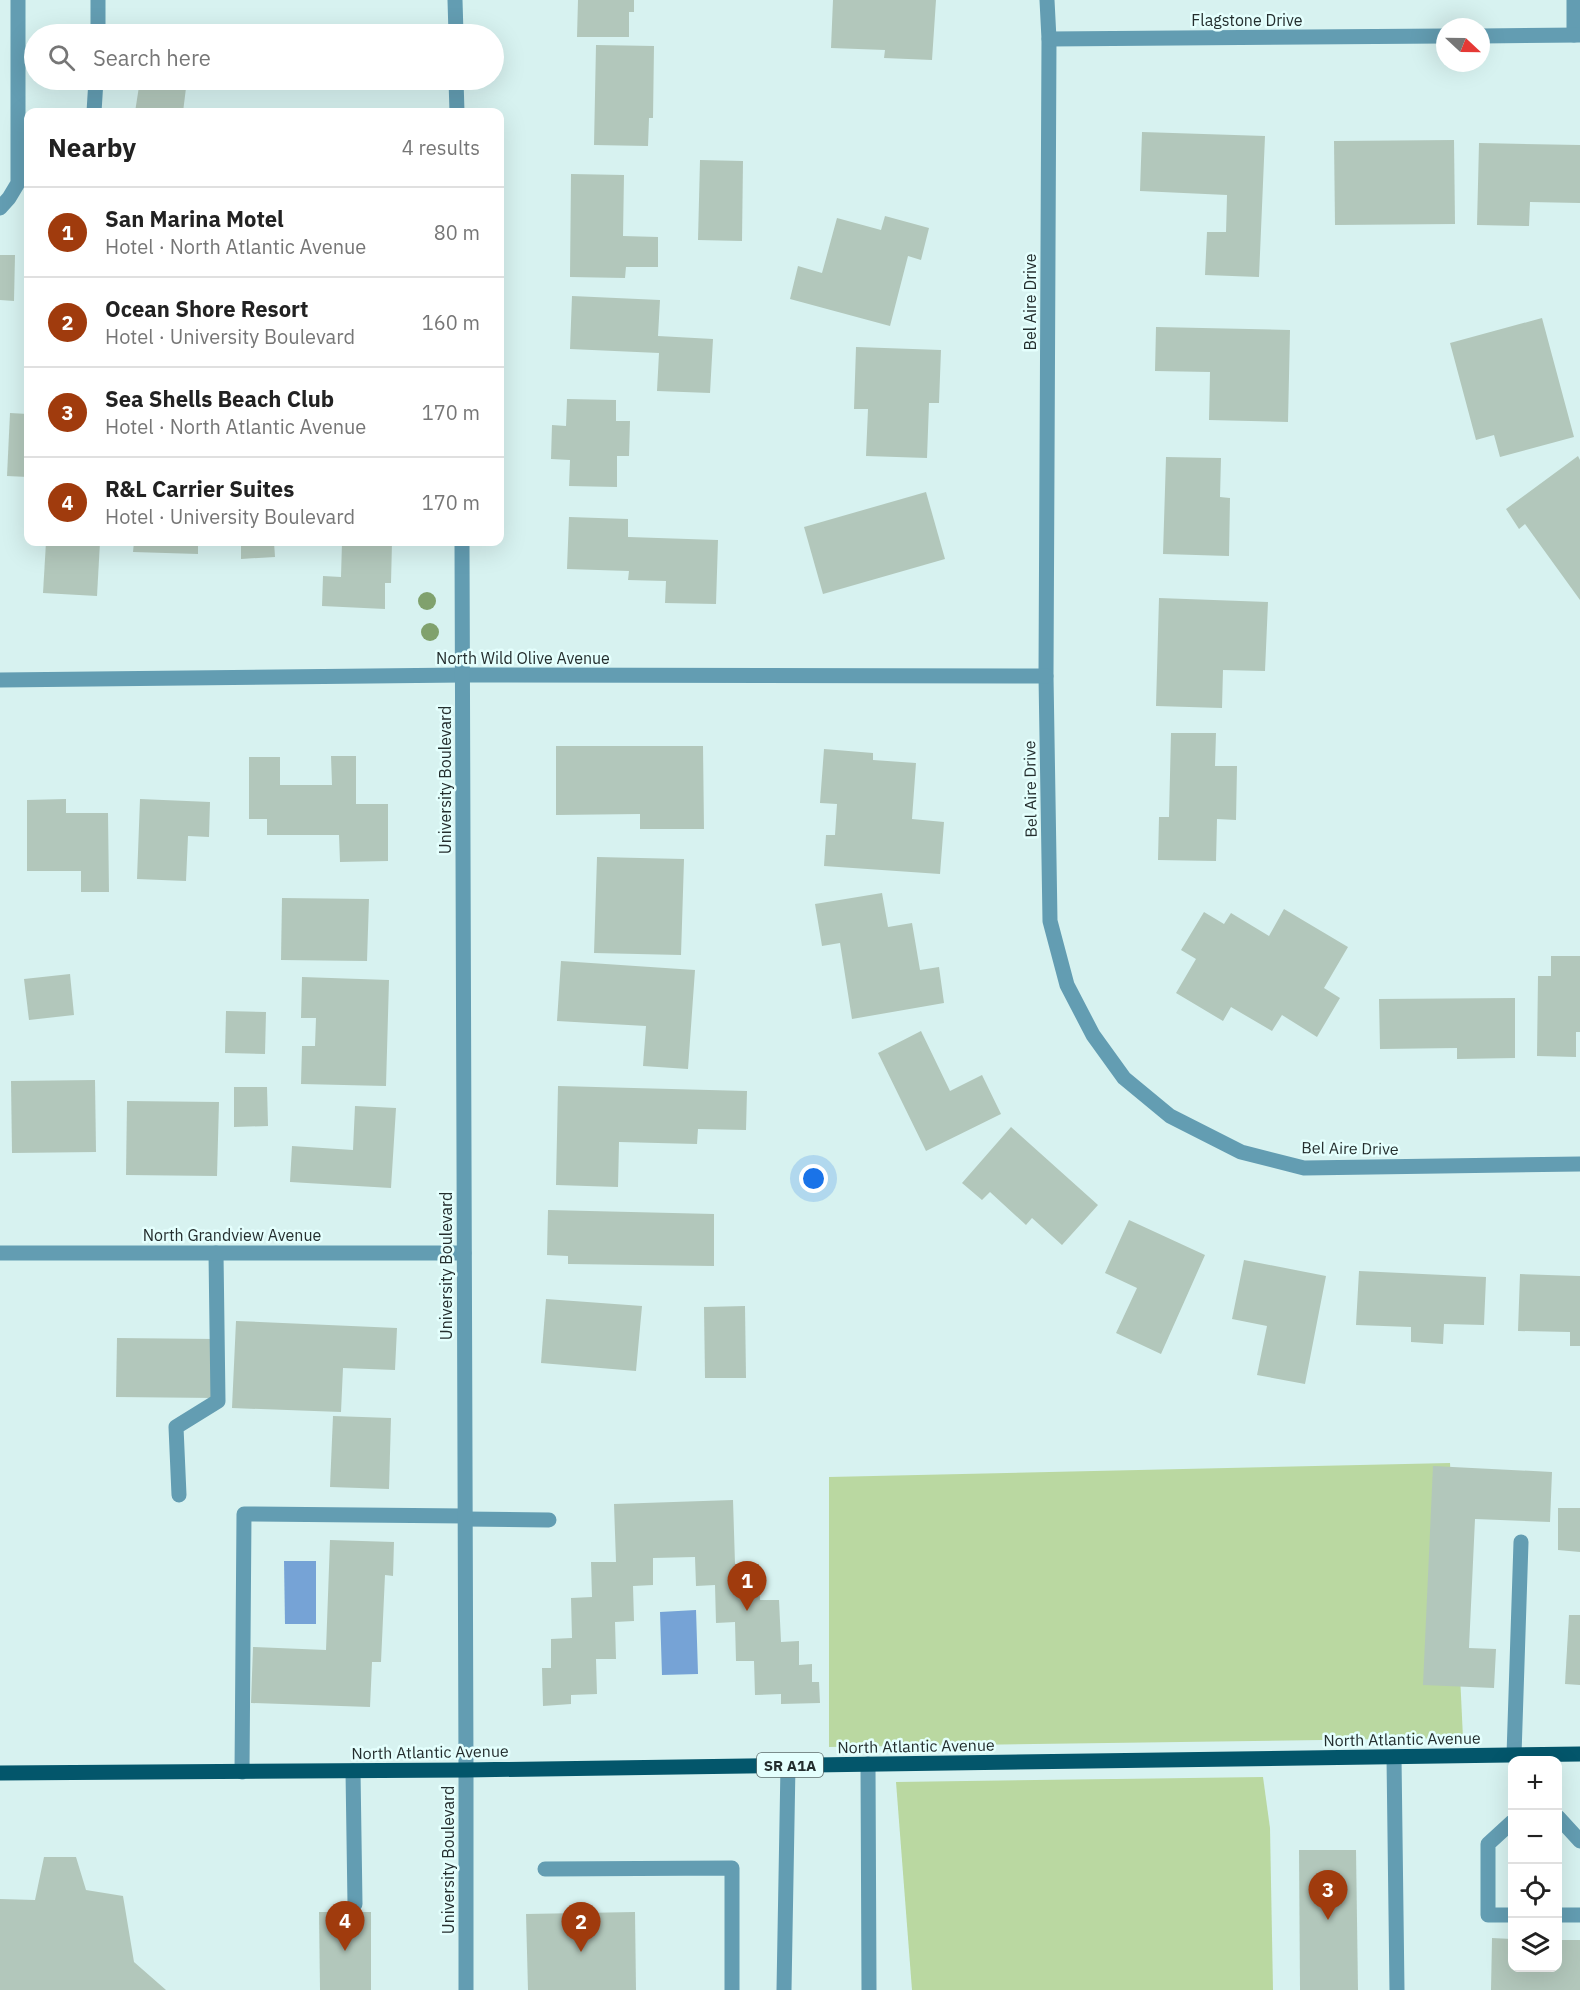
<!DOCTYPE html>
<meta charset="utf-8">
<style>
:root{--surface:#fff;--page:#f6f6f6;--text:#222;--muted:#767676;--line:#e0e0e0;--accent:#a03b0d}
body{margin:0;font-family:"IBM Plex Sans",sans-serif;background:var(--page);color:var(--text)}
.controls{position:absolute;right:18px;bottom:18px;display:grid;overflow:hidden;border-radius:12px;box-shadow:0 6px 24px #0002}
.controls button{width:54px;height:54px;display:grid;place-items:center;padding:0;border:0;border-bottom:2px solid var(--line);background:var(--surface);color:var(--text);font:30px sans-serif}
.compass{position:absolute;left:1436px;top:18px;width:54px;height:54px;border-radius:50%;background:var(--surface);box-shadow:0 6px 24px #0002;rotate:112deg}
.you{position:absolute;left:814px;top:1179px;width:21px;height:21px;margin:-15px;border:4px solid #fff;border-radius:50%;background:#1a73e8;box-shadow:0 0 0 9px #1a73e833}
.badge{display:grid;place-items:center;width:39px;height:39px;border-radius:50%;background:var(--accent);color:#fff;font-size:20px;font-weight:700}
.pin{position:absolute;translate:-50% -50px;filter:drop-shadow(0 2px 3px #0008)}
.pin::after{content:'';position:absolute;top:32px;width:21px;height:18px;background:inherit;clip-path:polygon(0 0,100% 0,50% 100%)}
.list{margin:0;padding:0;list-style:none}
h2{display:flex;justify-content:space-between;align-items:center;height:78px;margin:0;padding:0 24px;font-size:26px}
h2 small{font-size:20px;font-weight:400;color:var(--muted)}
.list li{display:grid;grid-template-columns:39px 1fr auto;gap:18px;align-items:center;box-sizing:border-box;height:90px;padding:0 24px;border-top:2px solid var(--line)}
.list b{display:block;font-size:22px;white-space:nowrap}
.list p{margin:0;font-size:20px;white-space:nowrap;color:var(--muted)}
.list em{font-size:20px;font-style:normal;color:var(--muted)}
.icon{flex:none;width:33px;height:33px;fill:none;stroke:currentColor;stroke-width:2;stroke-linecap:round;stroke-linejoin:round}
.map{position:relative;flex:none;width:1580px;height:1990px;overflow:hidden}
.search{position:absolute;background:var(--surface);box-shadow:0 6px 24px #0002;left:24px;top:24px;width:480px;height:66px;display:flex;align-items:center;gap:15px;box-sizing:border-box;padding:0 21px;border-radius:33px;color:var(--muted);font-size:22px}
.panel{position:absolute;background:var(--surface);box-shadow:0 6px 24px #0002;left:24px;top:108px;width:480px;height:438px;border-radius:12px}
.map>svg:first-child{display:block}
.green{fill:#bad8a1}
.water{fill:#76a3d6}
.building{fill:#b2c7bb}
.lines{fill:none;stroke-linecap:round;stroke-linejoin:round}
.service{stroke:#639db2;stroke-width:15}
.minor{stroke:#639db2;stroke-width:15}
.tertiary{stroke:#639db2;stroke-width:15}
.primary{stroke:#03566b;stroke-width:15}
.tree{fill:#80a16d}
.labels{text-anchor:middle;dominant-baseline:central;stroke-width:5;stroke-linejoin:round;paint-order:stroke}
.shield{fill:#e4fffd;stroke:#5e6d6c;stroke-width:1.5}
.shield-label{font-size:15px;font-weight:bold;fill:#242e2e}
.street-label{font-size:16px;fill:#242e2e;stroke:#e4fffd}
</style>
<div class="map">
<svg width="1580" height="1990" viewBox="0 0 1580 1990">
<rect width="100%" height="100%" fill="#d7f2f0"/>
<g class="green">
<path d="M1450,1463L1463,1738L829,1747V1477Z"/>
<path d="M1263,1777L1270,1828L1273,1990H912L896,1782Z"/>
</g>
<g class="water">
<path d="M284,1561H316V1624H285Z"/>
<path d="M696,1610L698,1674L662,1675L660,1612Z"/>
</g>
<g class="building">
<path d="M578,0H634V12H629V37H577Z"/>
<path d="M833,0H936L932,60L884,58L885,50L831,48Z"/>
<path d="M596,45L654,46L653,118H649L648,146L594,145Z"/>
<path d="M140,80H187L183,112H135Z"/>
<path d="M1142,132L1265,136L1259,277L1205,275L1207,232H1226L1227,195L1140,191Z"/>
<path d="M1454,140L1455,224L1335,225L1334,141Z"/>
<path d="M1479,143L1580,145V203L1530,202L1529,226L1477,225Z"/>
<path d="M700,160L743,161L742,241L698,240Z"/>
<path d="M571,174L624,175L623,236L658,237V267H626L625,278L570,277Z"/>
<path d="M885,216L929,228L921,260L908,256L890,326L790,299L798,266L822,273L837,218L881,230Z"/>
<path d="M0,255H15L14,301L0,300Z"/>
<path d="M572,296L660,300L658,336L713,339L710,393L657,391L659,353L570,349Z"/>
<path d="M1542,318L1574,437L1500,457L1494,435L1476,440L1450,343Z"/>
<path d="M1156,327L1290,330L1288,422L1209,420L1210,372L1155,371Z"/>
<path d="M856,347L941,350L939,403H929L927,458L866,456L868,409H854Z"/>
<path d="M567,399L616,400V421H630L629,456H617V487L569,486L570,460L551,459L552,425L566,426Z"/>
<path d="M10,413L28,414V477L7,476Z"/>
<path d="M1578,456L1580,460V600L1525,524L1519,529L1506,509Z"/>
<path d="M1166,457L1221,458L1220,497L1230,498L1229,556L1163,554Z"/>
<path d="M926,492L945,559L823,594L804,527Z"/>
<path d="M569,517L628,519V537L718,540L716,604L665,603L666,581L628,580L629,571L567,569Z"/>
<path d="M46,542H100L97,596L43,593Z"/>
<path d="M134,542H198V554L133,552Z"/>
<path d="M241,542H274L275,557L241,559Z"/>
<path d="M342,542H392L391,583H385V609L322,606L323,576L341,577Z"/>
<path d="M1159,598L1268,602L1265,671L1223,670L1222,708L1156,706Z"/>
<path d="M1171,733H1216L1215,766H1237L1236,820L1217,819L1216,861L1158,860L1159,817H1169Z"/>
<path d="M556,746H703L704,829H640V814L556,815Z"/>
<path d="M824,749L873,753V760L916,763L912,819L944,822L940,874L824,866L826,835H835L837,804L820,803Z"/>
<path d="M331,756H356V804H388V861L340,862L339,835H267V819H249V757H280V785H332Z"/>
<path d="M66,799V813H108L109,892H81V871H27V800Z"/>
<path d="M140,799L210,802L209,837L188,836L186,881L137,879Z"/>
<path d="M597,857L684,859L681,955L594,953Z"/>
<path d="M882,893L888,927L912,923L920,970L939,967L944,1003L852,1019L840,943L822,946L815,904Z"/>
<path d="M282,898L369,899L367,961L281,960Z"/>
<path d="M1284,909L1348,947L1324,988L1340,998L1317,1037L1282,1015L1272,1031L1231,1007L1223,1021L1176,993L1196,959L1181,950L1204,912L1224,924L1231,913L1269,936Z"/>
<path d="M1551,956H1580V1032H1576V1057L1537,1056L1538,976H1551Z"/>
<path d="M561,961L695,970L688,1069L643,1066L646,1026L557,1021Z"/>
<path d="M70,974L74,1015L29,1020L24,979Z"/>
<path d="M302,977L389,980L386,1086L301,1084L302,1046H315L316,1018H301Z"/>
<path d="M1515,998V1058L1457,1059V1048L1380,1049L1379,999Z"/>
<path d="M226,1011L266,1012L265,1054L225,1053Z"/>
<path d="M921,1031L950,1091L982,1075L1001,1114L926,1151L878,1053Z"/>
<path d="M95,1080L96,1152L12,1153L11,1081Z"/>
<path d="M558,1086L747,1091L746,1130L698,1129L697,1144L619,1142L618,1187L556,1185Z"/>
<path d="M234,1087H267L268,1126L234,1127Z"/>
<path d="M127,1101L219,1102L217,1176L126,1175Z"/>
<path d="M355,1106L396,1108L391,1188L290,1182L292,1146L353,1150Z"/>
<path d="M1011,1127L1098,1205L1062,1245L1032,1218L1026,1225L990,1192L982,1200L962,1183Z"/>
<path d="M548,1210L714,1214V1266L568,1264V1256L547,1255Z"/>
<path d="M1129,1220L1205,1255L1161,1354L1116,1333L1137,1288L1105,1273Z"/>
<path d="M1244,1260L1326,1276L1305,1384L1257,1375L1267,1326L1232,1319Z"/>
<path d="M1359,1271L1486,1277L1484,1325L1444,1324L1443,1344L1411,1342V1327L1356,1325Z"/>
<path d="M1520,1274L1580,1276V1346H1570V1332L1518,1331Z"/>
<path d="M546,1299L642,1306L636,1371L541,1363Z"/>
<path d="M745,1306L746,1378H705L704,1307Z"/>
<path d="M236,1321L397,1328L395,1370L343,1368L341,1412L232,1408Z"/>
<path d="M117,1338L216,1339V1398L116,1397Z"/>
<path d="M333,1416L391,1418L389,1489L330,1487Z"/>
<path d="M1433,1466L1552,1472L1550,1522L1475,1519L1469,1648L1496,1649L1494,1688L1423,1685Z"/>
<path d="M733,1500L735,1564H759L760,1600H779L781,1642L799,1641V1665L812,1664V1682H819L820,1703L781,1704V1694L755,1695L754,1661H736L735,1622L716,1623L715,1585L696,1586L695,1557L653,1558V1585L633,1586L634,1621L615,1622L616,1659H596L597,1694L571,1695V1704L543,1706L542,1668H551V1639L572,1638L571,1598L592,1597L591,1562H616L614,1504Z"/>
<path d="M1558,1508H1580V1552L1558,1550Z"/>
<path d="M330,1540L394,1542L393,1576L385,1575L381,1662H372L370,1707L251,1703L253,1647L326,1650Z"/>
<path d="M1569,1615H1580V1685L1565,1684Z"/>
<path d="M1299,1850H1356L1358,1990H1300Z"/>
<path d="M44,1857H76L86,1890L123,1896L134,1962L166,1990H0V1899L35,1900Z"/>
<path d="M319,1912H371V1990H320Z"/>
<path d="M635,1912L636,1990H528L526,1914Z"/>
<path d="M1492,1938L1512,1939V1968H1558V1940H1580V1990H1491Z"/>
</g>
<g class="lines">
<g class="service">
<path d="M98,34V0"/>
<path d="M94,112L96,80"/>
<path d="M0,208L9,198L18,183V0"/>
<path d="M179,1495L176,1427L218,1401L216,1253"/>
<path d="M465,1519L549,1520"/>
<path d="M1514,1755L1521,1542"/>
<path d="M1394,1757L1397,1990"/>
<path d="M868,1764L869,1990"/>
<path d="M353,1771L355,1904"/>
<path d="M242,1772L244,1514L465,1516"/>
<path d="M1558,1817L1580,1841"/>
<path d="M1512,1822L1488,1844V1915H1512"/>
<path d="M545,1869L732,1868V1990"/>
<path d="M1558,1915H1580"/>
<path d="M784,1990L788,1765"/>
</g>
<g class="minor">
<path d="M1047,0L1049,39L1046,676L1050,921L1067,985L1093,1035L1124,1078L1170,1116L1241,1152L1304,1168L1580,1164"/>
<path d="M1574,0V35"/>
<path d="M1481,36L1580,35"/>
<path d="M1049,39L1445,36"/>
<path d="M0,680L463,675L1046,676"/>
<path d="M0,1253H464"/>
<path d="M466,1770V1990"/>
</g>
<g class="tertiary">
<path d="M455,0L456,34"/>
<path d="M456,80L457,112"/>
<path d="M462,542L466,1770"/>
</g>
<path class="primary" d="M0,1773L466,1770L1580,1754"/>
</g>
<g class="tree">
<circle cx="427" cy="601" r="9"/>
<circle cx="430" cy="632" r="9"/>
</g>
<g class="labels">
<rect class="shield" x="757" y="1753" width="66" height="24" rx="4.5"/>
<g class="shield-label">
<text x="790" y="1765">SR A1A</text>
</g>
<g class="street-label">
<text x="1247" y="20">Flagstone Drive</text>
<text transform="translate(1030 302) rotate(-90)">Bel Aire Drive</text>
<text x="523" y="658">North Wild Olive Avenue</text>
<text transform="translate(445 780) rotate(-90)">University Boulevard</text>
<text transform="translate(1030 789) rotate(-91)">Bel Aire Drive</text>
<text transform="translate(1350 1148) rotate(1)">Bel Aire Drive</text>
<text x="232" y="1235">North Grandview Avenue</text>
<text transform="translate(446 1266) rotate(-90)">University Boulevard</text>
<text transform="translate(1402 1739) rotate(-1)">North Atlantic Avenue</text>
<text transform="translate(916 1746) rotate(-1)">North Atlantic Avenue</text>
<text transform="translate(430 1752) rotate(-1)">North Atlantic Avenue</text>
<text transform="translate(448 1860) rotate(-90)">University Boulevard</text>
</g>
</g>
</svg>
<div class="controls">
<button>+</button>
<button>−</button>
<button><svg class="icon" aria-label="locate" viewBox="0 0 24 24"><circle cx="12" cy="12" r="6"/><path d="M12 2v4M12 18v4M2 12h4M18 12h4"/></svg></button>
<button><svg class="icon" aria-label="layers" viewBox="0 0 24 24"><path d="M12 4l9 5-9 5-9-5zM3 14l9 5 9-5"/></svg></button>
</div>
<svg class="compass" viewBox="-18 -18 36 36"><path d="M0-13l5 13h-10z" fill="#e53935"/><path d="M0 13l5-13h-10z" fill="#767676"/></svg>
<div class="you"></div>
<div class="pin badge" style="left:747px;top:1611px">1</div>
<div class="pin badge" style="left:581px;top:1952px">2</div>
<div class="pin badge" style="left:1328px;top:1920px">3</div>
<div class="pin badge" style="left:345px;top:1951px">4</div>
<div class="search"><svg class="icon" aria-label="search" viewBox="0 0 24 24"><circle cx="10" cy="10" r="6"/><path d="M15 15l6 6"/></svg>Search here</div>
<section class="panel">
<h2>Nearby<small>4 results</small></h2>
<ul class="list">
<li><span class="badge">1</span><div><b>San Marina Motel</b><p>Hotel · North Atlantic Avenue</p></div><em>80 m</em></li>
<li><span class="badge">2</span><div><b>Ocean Shore Resort</b><p>Hotel · University Boulevard</p></div><em>160 m</em></li>
<li><span class="badge">3</span><div><b>Sea Shells Beach Club</b><p>Hotel · North Atlantic Avenue</p></div><em>170 m</em></li>
<li><span class="badge">4</span><div><b>R&amp;L Carrier Suites</b><p>Hotel · University Boulevard</p></div><em>170 m</em></li>
</ul>
</section>
</div>
